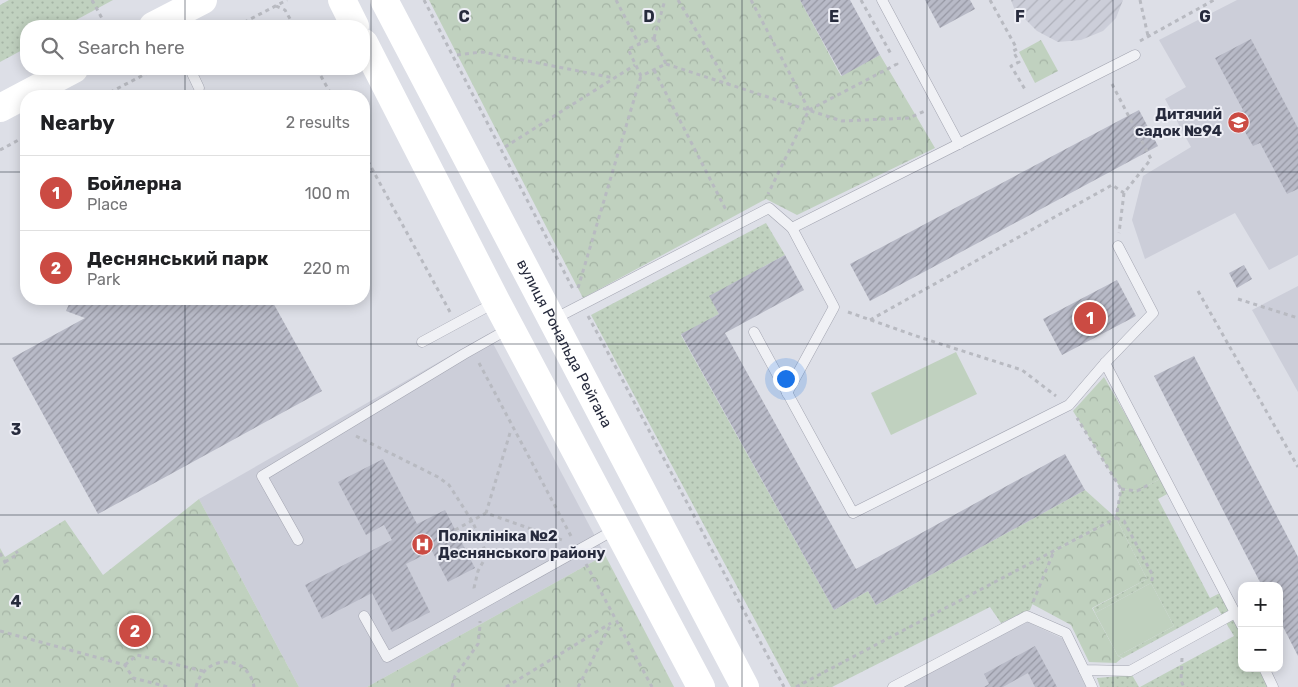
<!DOCTYPE html>
<meta charset="utf-8">
<style>
:root{--surface:#fff;--page:#f6f6f6;--text:#202124;--muted:#757577;--line:#e0e0e0;--accent:#cb4b43}
body{margin:0;font-family:Rubik,sans-serif;background:var(--page);color:var(--text)}
.controls{position:absolute;right:15px;bottom:15px;display:grid;overflow:hidden;border-radius:10px;box-shadow:0 2px 12px #0003}
.controls button{width:45px;height:45px;display:grid;place-items:center;padding:0;border:0;border-bottom:1px solid var(--line);background:var(--surface);color:var(--text);font:25px sans-serif}
.you{position:absolute;left:785px;top:378px;width:18px;height:18px;margin:-12px;border:4px solid #fff;border-radius:50%;background:#1a73e8;box-shadow:0 0 0 8px #1a73e833}
.badge{display:grid;place-items:center;width:32px;height:32px;border-radius:50%;background:var(--accent);color:#fff;font-size:16px;font-weight:700}
.pin{position:absolute;translate:-50% -50%;border:2px solid #fff;box-shadow:0 1px 5px #0006}
.list{margin:0;padding:0;list-style:none}
h2{display:flex;justify-content:space-between;align-items:center;height:65px;margin:0;padding:0 20px;font-size:21px}
h2 small{font-size:16px;font-weight:400;color:var(--muted)}
.list li{display:grid;grid-template-columns:32px 1fr auto;gap:15px;align-items:center;box-sizing:border-box;height:75px;padding:0 20px;border-top:1px solid var(--line)}
.list b{display:block;font-size:19px;white-space:nowrap}
.list p{margin:0;font-size:16px;white-space:nowrap;color:var(--muted)}
.list em{font-size:16px;font-style:normal;color:var(--muted)}
.icon{flex:none;width:28px;height:28px;fill:none;stroke:currentColor;stroke-width:2;stroke-linecap:round;stroke-linejoin:round}
.map{position:relative;flex:none;width:1298px;height:687px;overflow:hidden}
.search{position:absolute;background:var(--surface);box-shadow:0 2px 12px #0003;left:20px;top:20px;width:350px;height:55px;display:flex;align-items:center;gap:12px;box-sizing:border-box;padding:0 18px;border-radius:20px;color:var(--muted);font-size:19px}
.panel{position:absolute;background:var(--surface);box-shadow:0 2px 12px #0003;left:20px;top:90px;width:350px;height:215px;border-radius:20px}
.map>svg:first-child{display:block}
.built{fill:#ccced9}
.industrial{fill:url(#industrial-furrows)}
.grass{fill:url(#grass-dots)}
.forest{fill:url(#forest-crowns)}
.pitch{fill:#c0d1bf}
.building{fill:url(#building-hatch)}
.lines{fill:none;stroke-linecap:round;stroke-linejoin:round}
.lane-casing{stroke:#a3a5b1;stroke-width:11}
.path{stroke:#b8bac1;stroke-width:3;stroke-dasharray:4 4;stroke-linecap:butt}
.lane{stroke:#f0f1f5;stroke-width:10}
.secondary{stroke:#fff;stroke-width:28}
.grid{fill:none;stroke:#272b3d;stroke-width:1;stroke-opacity:0.55}
.labels{text-anchor:middle;dominant-baseline:central;stroke-width:4;stroke-linejoin:round;paint-order:stroke}
.poi-label{font-size:15px;font-weight:bold;fill:#272b3d;stroke:#edeef5;text-anchor:end}
.street-label{font-size:15px;fill:#272b3d;stroke:#edeef5}
.grid-label{font-size:16px;text-anchor:middle;font-weight:bold;fill:#272b3d;stroke:#edeef5;stroke-width:4;stroke-linejoin:round;paint-order:stroke}
</style>
<div class="map">
<svg width="1298" height="687" viewBox="0 0 1298 687">
<defs>
<pattern id="industrial-furrows" width="10" height="10" patternUnits="userSpaceOnUse" patternTransform="scale(1.25)"><rect width="10" height="10" fill="#ccced9"/><path d="M-1 1l2-2M0 10L10 0M9 11l2-2" fill="none" stroke="#afb1bb"/></pattern>
<pattern id="grass-dots" width="8" height="8" patternUnits="userSpaceOnUse" patternTransform="scale(1.25)"><rect width="8" height="8" fill="#c0d1bf"/><path d="M2 2h.1M6 6h.1" fill="none" stroke="#a5b4a5" stroke-width="1.8" stroke-linecap="round"/></pattern>
<pattern id="forest-crowns" width="20" height="18" patternUnits="userSpaceOnUse" patternTransform="scale(1.25)"><rect width="20" height="18" fill="#c0d1bf"/><path d="M2 6a3 3 0 1 1 6 0M12 15a3 3 0 1 1 6 0" fill="none" stroke="#a5b4a5"/></pattern>
<pattern id="building-hatch" width="6" height="6" patternUnits="userSpaceOnUse" patternTransform="scale(1.25)"><rect width="6" height="6" fill="#b8bac7"/><path d="M-1 1l2-2M0 6l6-6M5 7l2-2" fill="none" stroke="#9697a3"/></pattern>
</defs>
<rect width="100%" height="100%" fill="#dddfe7"/>
<g class="built">
<path d="M1237,0H1298V255L1269,270L1235,213L1145,259L1132,220L1143,176L1191,147L1165,99L1186,87L1159,40Z"/>
<path d="M1298,286V392L1252,310Z"/>
<path d="M488,334L605,555L367,687H299L199,499Z"/>
<path d="M1027,622L1064,639L1086,687H902Z"/>
</g>
<path class="industrial" d="M1011,0H1123L1116,18L1103,31L1081,40L1058,42L1037,31L1014,8Z"/>
<g class="grass">
<path d="M9,0H113L65,26H26V48L0,62V5Z"/>
<path d="M766,223L785,255L710,296L719,314L681,335L834,610L868,591L876,605L1085,490L1115,517L1121,489L1137,491L1162,478L1169,493L1158,499L1210,598L1222,592L1231,609L1223,617L1217,607L1123,658L1118,656L1174,626L1151,583L1095,613L1093,608L1147,579L1116,518L1054,551L1030,610L1001,623L990,607L832,687H791L591,315Z"/>
<path d="M1234,619L1242,634V668H1259L1269,687H1140L1234,636L1226,623Z"/>
<path d="M1132,675L1139,687H1100L1097,678Z"/>
</g>
<g class="forest">
<path d="M429,0H800L841,76L880,55L935,148L797,215L766,199L583,298Z"/>
<path d="M1041,40L1058,71L1035,83L1019,52Z"/>
<path d="M1104,377L1162,478L1137,491L1121,489L1073,411Z"/>
<path d="M199,499L299,687H0V548L5,557L65,520L103,575Z"/>
<path d="M1116,518L1147,579L1092,608L1118,656L1122,658L1116,663L1089,662L1071,625L1032,604L1054,551Z"/>
<path d="M605,555L674,687H367Z"/>
</g>
<g class="pitch">
<path d="M956,352L977,394L891,435L871,393Z"/>
<path d="M1151,583L1174,626L1118,656L1095,613Z"/>
</g>
<g class="building">
<path d="M800,0H850L880,55L842,76Z"/>
<path d="M925,0H970L975,9L940,28Z"/>
<path d="M1251,39L1298,128V189L1287,194L1260,143L1253,146L1235,114L1243,110L1215,58Z"/>
<path d="M1139,110L1158,146L870,301L850,264Z"/>
<path d="M785,255L804,290L725,333L856,569L1065,454L1085,490L876,605L868,591L834,610L681,334L719,314L709,296Z"/>
<path d="M1244,265L1252,279L1237,288L1229,273Z"/>
<path d="M1117,280L1136,316L1062,355L1043,319Z"/>
<path d="M71,299H271L322,391L98,514L12,358L85,318L66,311Z"/>
<path d="M1194,356L1298,557V656L1279,619V586H1262L1154,376Z"/>
<path d="M383,459L417,524L445,510L475,568L448,582L432,551L406,564L430,612L392,632L372,593L322,619L305,585L392,540L384,525L366,535L338,482Z"/>
<path d="M1035,646L1057,687H1035L1028,673L1003,687H984L989,684L984,674Z"/>
</g>
<g class="lines">
<defs>
<g id="lane">
<path d="M882,0L959,144"/>
<path d="M190,69L199,88"/>
<path d="M792,228L1135,55"/>
<path d="M552,320L769,208L792,228L834,307L787,393"/>
<path d="M754,332L853,513L1069,405L1105,363L1153,313L1118,246"/>
<path d="M422,342L496,302"/>
<path d="M1105,363L1242,626"/>
<path d="M298,540L262,476L464,354L510,328"/>
<path d="M364,616L387,657L616,529"/>
<path d="M1264,668L1273,687"/>
<path d="M1084,670L1092,687"/>
<path d="M893,687L1027,616L1066,633L1084,670L1130,671L1235,613"/>
</g>
</defs>
<use href="#lane" class="lane-casing"/>
<g class="path">
<path d="M92,0L105,24"/>
<path d="M424,0L574,291"/>
<path d="M616,0L639,44"/>
<path d="M678,0L728,84"/>
<path d="M751,0L809,110L768,194"/>
<path d="M861,0L891,54"/>
<path d="M990,0L1017,49L1013,51L1019,62L1011,66L1026,91"/>
<path d="M1140,0L1148,36"/>
<path d="M276,6L285,10L294,26"/>
<path d="M237,26L287,0"/>
<path d="M654,38L666,64L641,76L628,49Z"/>
<path d="M654,38L665,0"/>
<path d="M1140,41L1214,0"/>
<path d="M457,55L482,52L614,78"/>
<path d="M666,64L842,121L909,118L925,111"/>
<path d="M317,69L332,96"/>
<path d="M654,70L727,212"/>
<path d="M1112,84L1151,159L1124,193L1119,233"/>
<path d="M103,96L155,69"/>
<path d="M809,110L897,64L895,62"/>
<path d="M505,147L635,65"/>
<path d="M0,150L26,136"/>
<path d="M364,154L450,312"/>
<path d="M578,288L641,76"/>
<path d="M1198,291L1298,467"/>
<path d="M1238,299L1298,318"/>
<path d="M848,312L922,338L1022,370L1056,396"/>
<path d="M588,316L613,362L784,687"/>
<path d="M870,320L1112,185L1124,193"/>
<path d="M479,363L572,538"/>
<path d="M510,433L486,513L565,541"/>
<path d="M356,436L438,477L449,485L472,521L482,542L485,551L483,562L478,571L474,588L475,592"/>
<path d="M1121,489L1137,491L1150,484"/>
<path d="M1116,518L1124,521L1153,576L1151,583"/>
<path d="M455,530L486,513"/>
<path d="M0,553L5,562L0,565"/>
<path d="M5,562L18,554L16,551"/>
<path d="M586,564L652,687"/>
<path d="M1033,602L1054,551"/>
<path d="M0,631L125,665L133,678L168,687"/>
<path d="M1182,658L1181,681L1184,687"/>
<path d="M125,665L137,655L203,671"/>
<path d="M196,687C204,654 248,653 254,687"/>
<path d="M452,687L455,676L478,644L480,626V621"/>
<path d="M506,687L611,623"/>
<path d="M578,687L611,624"/>
<path d="M796,687L1116,518L1121,489L1077,418"/>
</g>
<use href="#lane" class="lane"/>
<g class="secondary">
<path d="M342,0L355,26"/>
<path id="s1" d="M384,0L745,687"/>
<path d="M153,26L203,0"/>
<path d="M364,43L496,301L701,687"/>
<path d="M0,108L74,69"/>
</g>
</g>
<path class="grid" d="M185,0V26M371,0V687M556,0V687M742,0V687M927,0V687M1113,0V687M185,69V96M0,172H26M364,172H1298M185,299V687M0,344H1298M0,515H1298"/>
<defs>
<symbol id="school-disc" viewBox="-11 -11 22 22"><circle r="9.5" fill="#cb4b43" stroke="#edeef5"/><path d="M0-5L7-2L0 1L-7-2ZM-4 1L0 2.5L4 1V4Q0 6-4 4Z" fill="#fff"/></symbol>
<symbol id="hospital-disc" viewBox="-11 -11 22 22"><circle r="9.5" fill="#cb4b43" stroke="#edeef5"/><path d="M-5-5h3v3.5h4V-5h3V5h-3V1.5h-4V5h-3Z" fill="#fff"/></symbol>
</defs>
<g fill-rule="evenodd">
<use href="#school-disc" x="1226" y="110" width="25" height="25"/>
<use href="#hospital-disc" x="410" y="532" width="25" height="25"/>
</g>
<g class="labels">
<g class="poi-label">
<text x="1222" y="114">Дитячий<tspan x="1222" dy="17">садок №94</tspan></text>
<text x="438" y="536" text-anchor="start">Поліклініка №2<tspan x="438" dy="17">Деснянського району</tspan></text>
</g>
<g class="street-label">
<text stroke="none"><textPath href="#s1" startOffset="388">вулиця Рональда Рейгана</textPath></text>
</g>
</g>
<g class="grid-label">
<text x="464" y="22">C</text>
<text x="649" y="22">D</text>
<text x="834" y="22">E</text>
<text x="1020" y="22">F</text>
<text x="1205" y="22">G</text>
<text x="16" y="435">3</text>
<text x="16" y="607">4</text>
</g>
</svg>
<div class="controls">
<button>+</button>
<button>−</button>
</div>
<div class="you"></div>
<div class="pin badge" style="left:1090px;top:318px">1</div>
<div class="pin badge" style="left:135px;top:631px">2</div>
<div class="search"><svg class="icon" aria-label="search" viewBox="0 0 24 24"><circle cx="10" cy="10" r="6"/><path d="M15 15l6 6"/></svg>Search here</div>
<section class="panel">
<h2>Nearby<small>2 results</small></h2>
<ul class="list">
<li><span class="badge">1</span><div><b>Бойлерна</b><p>Place</p></div><em>100 m</em></li>
<li><span class="badge">2</span><div><b>Деснянський парк</b><p>Park</p></div><em>220 m</em></li>
</ul>
</section>
</div>
